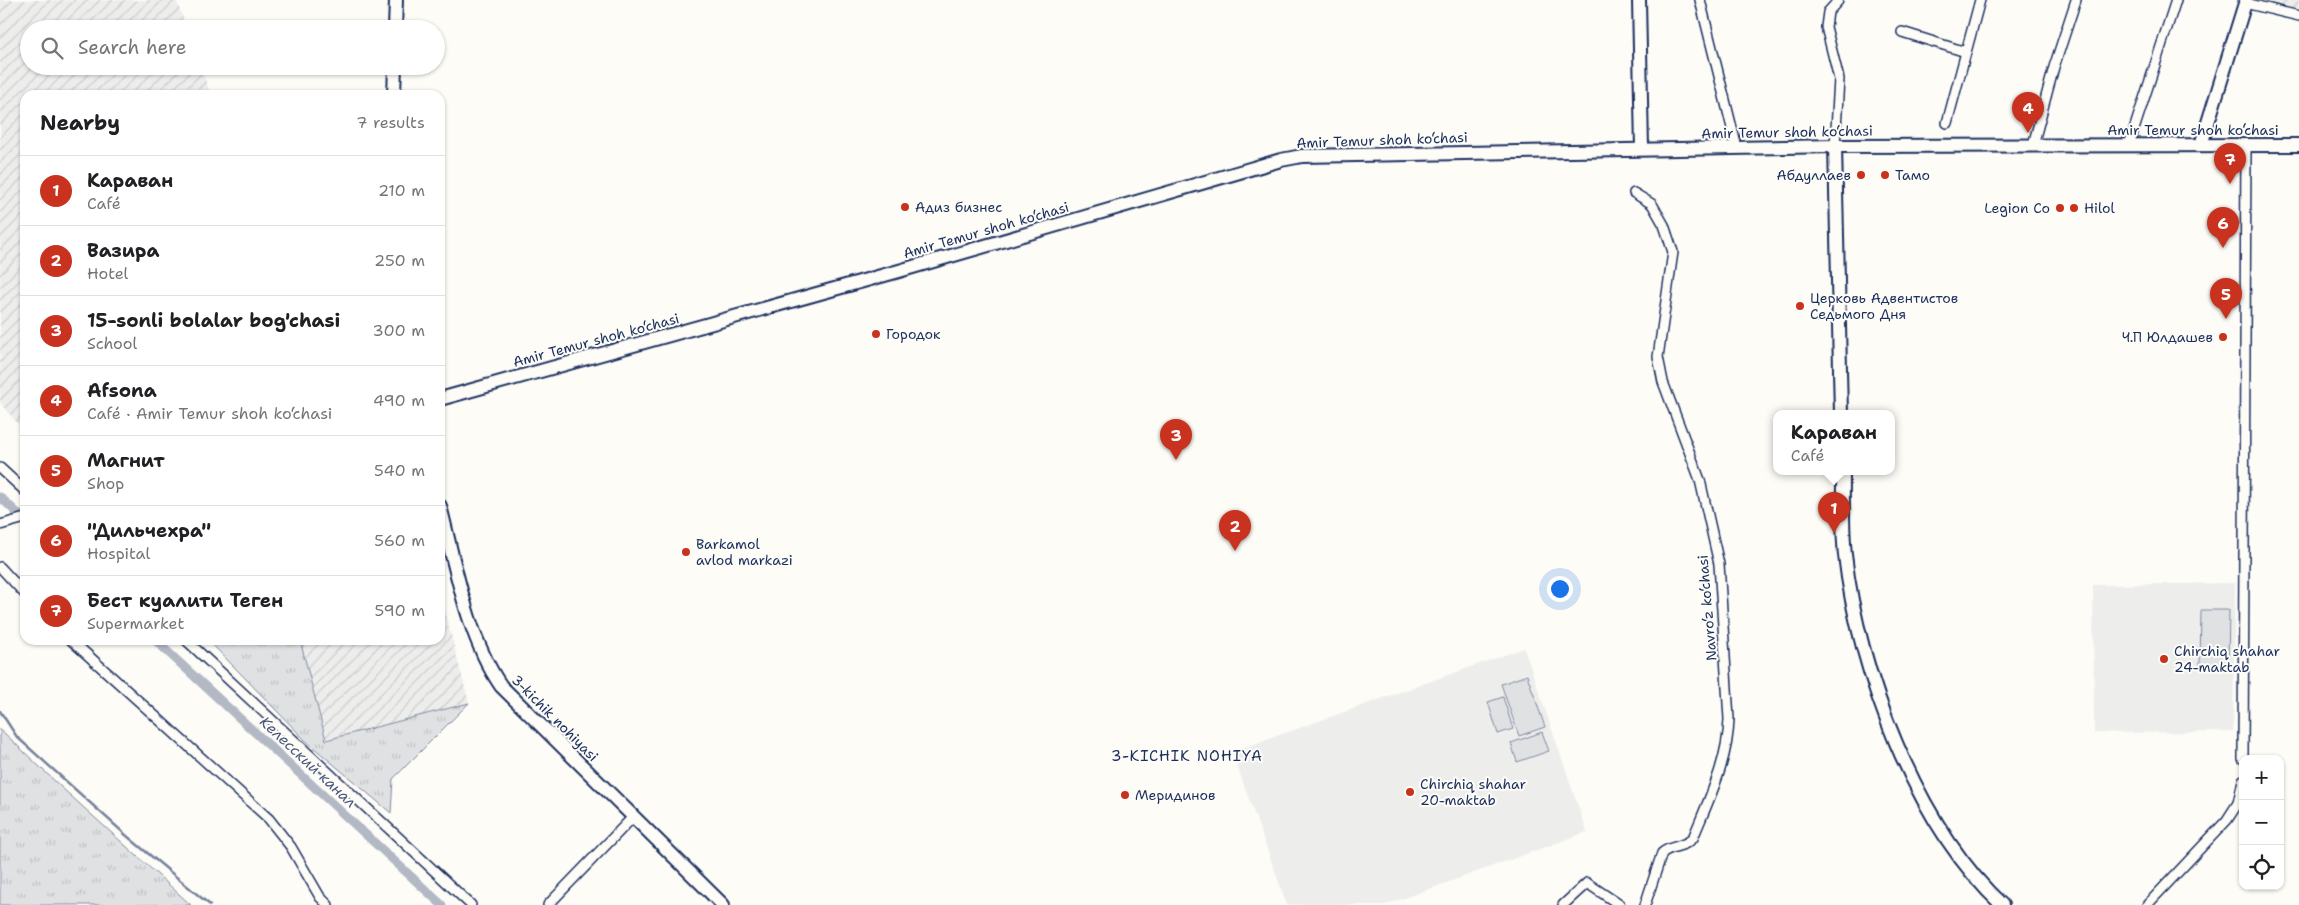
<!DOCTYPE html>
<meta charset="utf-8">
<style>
:root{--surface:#fff;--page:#f2f2f2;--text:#202124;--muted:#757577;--line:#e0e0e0;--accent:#c8321e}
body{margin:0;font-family:"Shantell Sans",sans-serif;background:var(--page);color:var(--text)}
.controls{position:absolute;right:15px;bottom:15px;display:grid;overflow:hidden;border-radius:10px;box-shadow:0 1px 4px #0004}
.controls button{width:45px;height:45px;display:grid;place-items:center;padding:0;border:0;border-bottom:1px solid var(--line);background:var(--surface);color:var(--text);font:25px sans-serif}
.you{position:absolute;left:1559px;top:588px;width:18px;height:18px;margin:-12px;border:4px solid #fff;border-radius:50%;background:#1a73e8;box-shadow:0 0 0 8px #1a73e833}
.badge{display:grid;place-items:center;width:32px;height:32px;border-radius:50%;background:var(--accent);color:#fff;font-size:16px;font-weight:700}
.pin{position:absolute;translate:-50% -41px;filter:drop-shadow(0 1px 2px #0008)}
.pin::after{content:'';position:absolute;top:26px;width:18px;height:15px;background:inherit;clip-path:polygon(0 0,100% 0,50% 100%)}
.popup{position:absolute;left:1773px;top:410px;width:122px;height:65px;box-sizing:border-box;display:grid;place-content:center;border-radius:10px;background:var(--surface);filter:drop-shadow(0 1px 4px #0005);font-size:16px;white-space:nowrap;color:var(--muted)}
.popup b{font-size:19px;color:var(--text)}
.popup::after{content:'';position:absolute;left:50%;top:100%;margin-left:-10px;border:10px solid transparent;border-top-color:var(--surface)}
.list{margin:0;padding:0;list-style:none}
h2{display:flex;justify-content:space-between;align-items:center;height:65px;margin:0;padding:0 20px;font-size:21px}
h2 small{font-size:16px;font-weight:400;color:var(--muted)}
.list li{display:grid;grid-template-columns:32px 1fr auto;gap:15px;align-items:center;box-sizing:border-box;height:70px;padding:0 20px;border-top:1px solid var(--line)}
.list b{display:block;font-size:19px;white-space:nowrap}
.list p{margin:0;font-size:16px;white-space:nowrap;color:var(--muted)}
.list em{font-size:16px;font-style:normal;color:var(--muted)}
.icon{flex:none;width:28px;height:28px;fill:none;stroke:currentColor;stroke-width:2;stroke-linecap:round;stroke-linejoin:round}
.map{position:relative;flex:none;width:2299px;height:905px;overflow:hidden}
.search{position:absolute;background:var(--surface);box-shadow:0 1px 4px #0004;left:20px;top:20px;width:425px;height:55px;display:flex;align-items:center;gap:12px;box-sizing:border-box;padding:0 18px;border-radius:28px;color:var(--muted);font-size:19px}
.panel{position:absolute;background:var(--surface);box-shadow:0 1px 4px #0004;left:20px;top:90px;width:425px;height:555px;border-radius:15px}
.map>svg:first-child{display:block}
.built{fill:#edeeec}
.industrial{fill:url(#industrial-furrows)}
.grass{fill:url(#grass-tufts);stroke:#7e88a0}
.garden{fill:#e0e1e3;stroke:#7e88a0}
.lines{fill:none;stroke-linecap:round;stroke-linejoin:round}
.stream{stroke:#76819c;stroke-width:2.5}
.canal{stroke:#b3b8c5;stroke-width:9}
.street-casing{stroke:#1b2f5e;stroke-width:12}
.secondary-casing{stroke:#1b2f5e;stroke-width:16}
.street{stroke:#fdfcf7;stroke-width:9}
.secondary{stroke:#fdfcf7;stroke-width:12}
.poi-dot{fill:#c8321e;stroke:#fdfcf7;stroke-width:2}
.labels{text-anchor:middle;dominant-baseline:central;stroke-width:4;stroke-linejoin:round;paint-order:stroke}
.street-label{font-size:14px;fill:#1b2f5e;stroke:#fdfcf7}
.poi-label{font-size:14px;fill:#1b2f5e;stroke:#fdfcf7;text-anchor:start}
.neighbourhood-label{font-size:15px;letter-spacing:1px;fill:#1b2f5e;stroke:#fdfcf7}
.water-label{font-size:15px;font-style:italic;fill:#49587d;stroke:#fdfcf7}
</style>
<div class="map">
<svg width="2299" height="905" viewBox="0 0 2299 905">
<defs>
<pattern id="industrial-furrows" width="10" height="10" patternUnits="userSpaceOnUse" patternTransform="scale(1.25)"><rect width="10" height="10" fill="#edeeec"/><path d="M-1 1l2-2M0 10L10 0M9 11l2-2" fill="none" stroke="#cbcccd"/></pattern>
<pattern id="grass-tufts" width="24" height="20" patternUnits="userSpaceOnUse" patternTransform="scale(1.25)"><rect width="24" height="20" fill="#e0e1e3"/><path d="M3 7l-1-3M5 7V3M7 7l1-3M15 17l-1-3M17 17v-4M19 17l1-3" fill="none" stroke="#c0c1c5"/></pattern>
</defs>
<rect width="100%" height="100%" fill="#fdfcf7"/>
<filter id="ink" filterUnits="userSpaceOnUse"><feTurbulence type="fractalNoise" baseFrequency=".02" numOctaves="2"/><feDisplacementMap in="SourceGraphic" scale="10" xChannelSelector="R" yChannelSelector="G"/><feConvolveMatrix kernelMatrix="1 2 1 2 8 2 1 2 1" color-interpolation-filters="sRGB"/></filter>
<g filter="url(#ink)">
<g class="built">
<path d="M2235,583L2233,732L2094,733L2093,585Z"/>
<path d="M1524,648L1587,832L1385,905H1287L1232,752Z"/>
</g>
<g class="industrial">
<path d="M0,0H176L187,29H29V66H200L211,95H25V432L0,403Z"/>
<path d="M2265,0H2299V10Z"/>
<path d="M440,593L469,703L326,740L300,640H440Z"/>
</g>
<g class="grass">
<path d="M208,640H300L326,740L469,703L393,779L391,813L306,741Z"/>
<path d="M0,729L61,787L191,905H0Z"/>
</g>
<g class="garden">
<path d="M2201,610H2229L2228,665H2200Z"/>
<path d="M1527,675L1545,727L1519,736L1501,684Z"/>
<path d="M1503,697L1513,729L1498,734L1488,702Z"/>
<path d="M1542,732L1549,751L1517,762L1511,743Z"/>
</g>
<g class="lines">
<path class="stream" d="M0,711L17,737L127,836L210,905"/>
<g class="canal">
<path d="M0,497L25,520"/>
<path d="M155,640L442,905"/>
</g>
<defs>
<g id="street">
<path d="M1700,0L1737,148"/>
<path d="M2245,3L2299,16"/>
<path d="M1902,32L1966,52"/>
<path d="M1947,123L1980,0"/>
<path d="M2033,145L2054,67L2076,0"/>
<path d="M2129,145L2176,0"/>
<path d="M1835,146L1839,79L1826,27L1828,12L1838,1"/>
<path d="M1634,193L1652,204L1664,225L1673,252L1658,357L1663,382L1700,480L1719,564L1729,719C1728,761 1709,799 1693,838C1684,848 1671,845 1662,853L1645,905"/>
<path d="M0,468L25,491"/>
<path d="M0,525L25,518"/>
<path d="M0,567L25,594"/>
<path d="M71,640L269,819L291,847L320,897L328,905"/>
<path d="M186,640L471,905"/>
<path d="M2243,759L2246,145"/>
<path d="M548,905L633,817"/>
<path d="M1563,905L1587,883L1620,905"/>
<path d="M2147,905L2227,820L2238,803L2243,780"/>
</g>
<g id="secondary">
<path d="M1639,0L1642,149"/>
<path d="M395,29L396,0"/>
<path d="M394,95L395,66"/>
<path d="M2201,145L2246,0"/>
<path d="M1835,146L1841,414"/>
<path d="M440,399L899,271L1281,160L1302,156L1835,146L2299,145"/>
<path d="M1843,472C1843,499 1842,528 1845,555C1858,670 1916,825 2002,905"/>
<path d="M440,506C455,564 467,637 501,686L723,905"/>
</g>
</defs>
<use href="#street" class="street-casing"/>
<use href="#secondary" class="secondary-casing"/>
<use href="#street" class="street"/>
<use href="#secondary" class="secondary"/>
</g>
</g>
<g class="poi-dot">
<circle cx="1861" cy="175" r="5"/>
<circle cx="1885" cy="175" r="5"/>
<circle cx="905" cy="207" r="5"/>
<circle cx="2060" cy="208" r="5"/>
<circle cx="2074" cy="208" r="5"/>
<circle cx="1800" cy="306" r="5"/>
<circle cx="876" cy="334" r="5"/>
<circle cx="2223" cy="337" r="5"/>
<circle cx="686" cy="552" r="5"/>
<circle cx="2164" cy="659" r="5"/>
<circle cx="1410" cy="792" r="5"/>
<circle cx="1125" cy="795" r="5"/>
</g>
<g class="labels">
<g class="street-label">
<text x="2193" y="130">Amir Temur shoh ko‘chasi</text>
<text transform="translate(1787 132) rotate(-1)">Amir Temur shoh ko‘chasi</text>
<text transform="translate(1382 140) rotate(-2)">Amir Temur shoh ko‘chasi</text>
<text transform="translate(986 230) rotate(-16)">Amir Temur shoh ko‘chasi</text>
<text transform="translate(596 340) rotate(-15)">Amir Temur shoh ko‘chasi</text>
<text transform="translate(1707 608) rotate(-95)">Navro‘z ko‘chasi</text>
<text transform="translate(555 718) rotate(45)">3-kichik nohiyasi</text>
</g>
<g class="poi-label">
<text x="1851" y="175" text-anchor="end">Абдуллаев</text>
<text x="1895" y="175">Тамо</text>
<text x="915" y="207">Адиз бизнес</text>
<text x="2050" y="208" text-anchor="end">Legion Co</text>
<text x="2084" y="208">Hilol</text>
<text x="1810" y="298">Церковь Адвентистов<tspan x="1810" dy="16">Седьмого Дня</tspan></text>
<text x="886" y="334">Городок</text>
<text x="2213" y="337" text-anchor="end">Ч.П Юлдашев</text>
<text x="696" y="544">Barkamol<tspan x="696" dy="16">avlod markazi</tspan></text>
<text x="2174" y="651">Chirchiq shahar<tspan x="2174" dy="16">24-maktab</tspan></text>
<text x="1420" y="784">Chirchiq shahar<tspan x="1420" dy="16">20-maktab</tspan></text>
<text x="1135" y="795">Меридинов</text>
</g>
<g class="neighbourhood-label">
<text x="1187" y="756">3-KICHIK NOHIYA</text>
</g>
<g class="water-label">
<text transform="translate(308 762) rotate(43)">Келесский канал</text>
</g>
</g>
</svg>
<div class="controls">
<button>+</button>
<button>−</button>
<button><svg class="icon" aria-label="locate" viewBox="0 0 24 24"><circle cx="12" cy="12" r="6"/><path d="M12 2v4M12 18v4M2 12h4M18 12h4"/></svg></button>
</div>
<div class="you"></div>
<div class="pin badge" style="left:1834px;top:533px">1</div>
<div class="popup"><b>Караван</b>Café</div>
<div class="pin badge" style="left:1235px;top:551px">2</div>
<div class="pin badge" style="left:1176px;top:460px">3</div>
<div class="pin badge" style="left:2028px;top:133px">4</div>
<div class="pin badge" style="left:2226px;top:319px">5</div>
<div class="pin badge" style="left:2223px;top:248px">6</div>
<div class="pin badge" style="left:2230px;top:184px">7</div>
<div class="search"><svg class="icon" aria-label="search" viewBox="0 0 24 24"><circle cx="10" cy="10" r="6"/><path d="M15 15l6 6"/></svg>Search here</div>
<section class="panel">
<h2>Nearby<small>7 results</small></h2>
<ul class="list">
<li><span class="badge">1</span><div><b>Караван</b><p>Café</p></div><em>210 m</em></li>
<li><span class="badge">2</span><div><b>Вазира</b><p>Hotel</p></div><em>250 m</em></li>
<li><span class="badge">3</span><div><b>15-sonli bolalar bog'chasi</b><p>School</p></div><em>300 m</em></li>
<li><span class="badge">4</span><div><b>Afsona</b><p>Café · Amir Temur shoh ko‘chasi</p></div><em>490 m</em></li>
<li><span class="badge">5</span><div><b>Магнит</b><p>Shop</p></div><em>540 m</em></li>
<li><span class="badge">6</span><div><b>&quot;Дильчехра&quot;</b><p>Hospital</p></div><em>560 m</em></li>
<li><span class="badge">7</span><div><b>Бест куалити Теген</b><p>Supermarket</p></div><em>590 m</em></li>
</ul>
</section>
</div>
